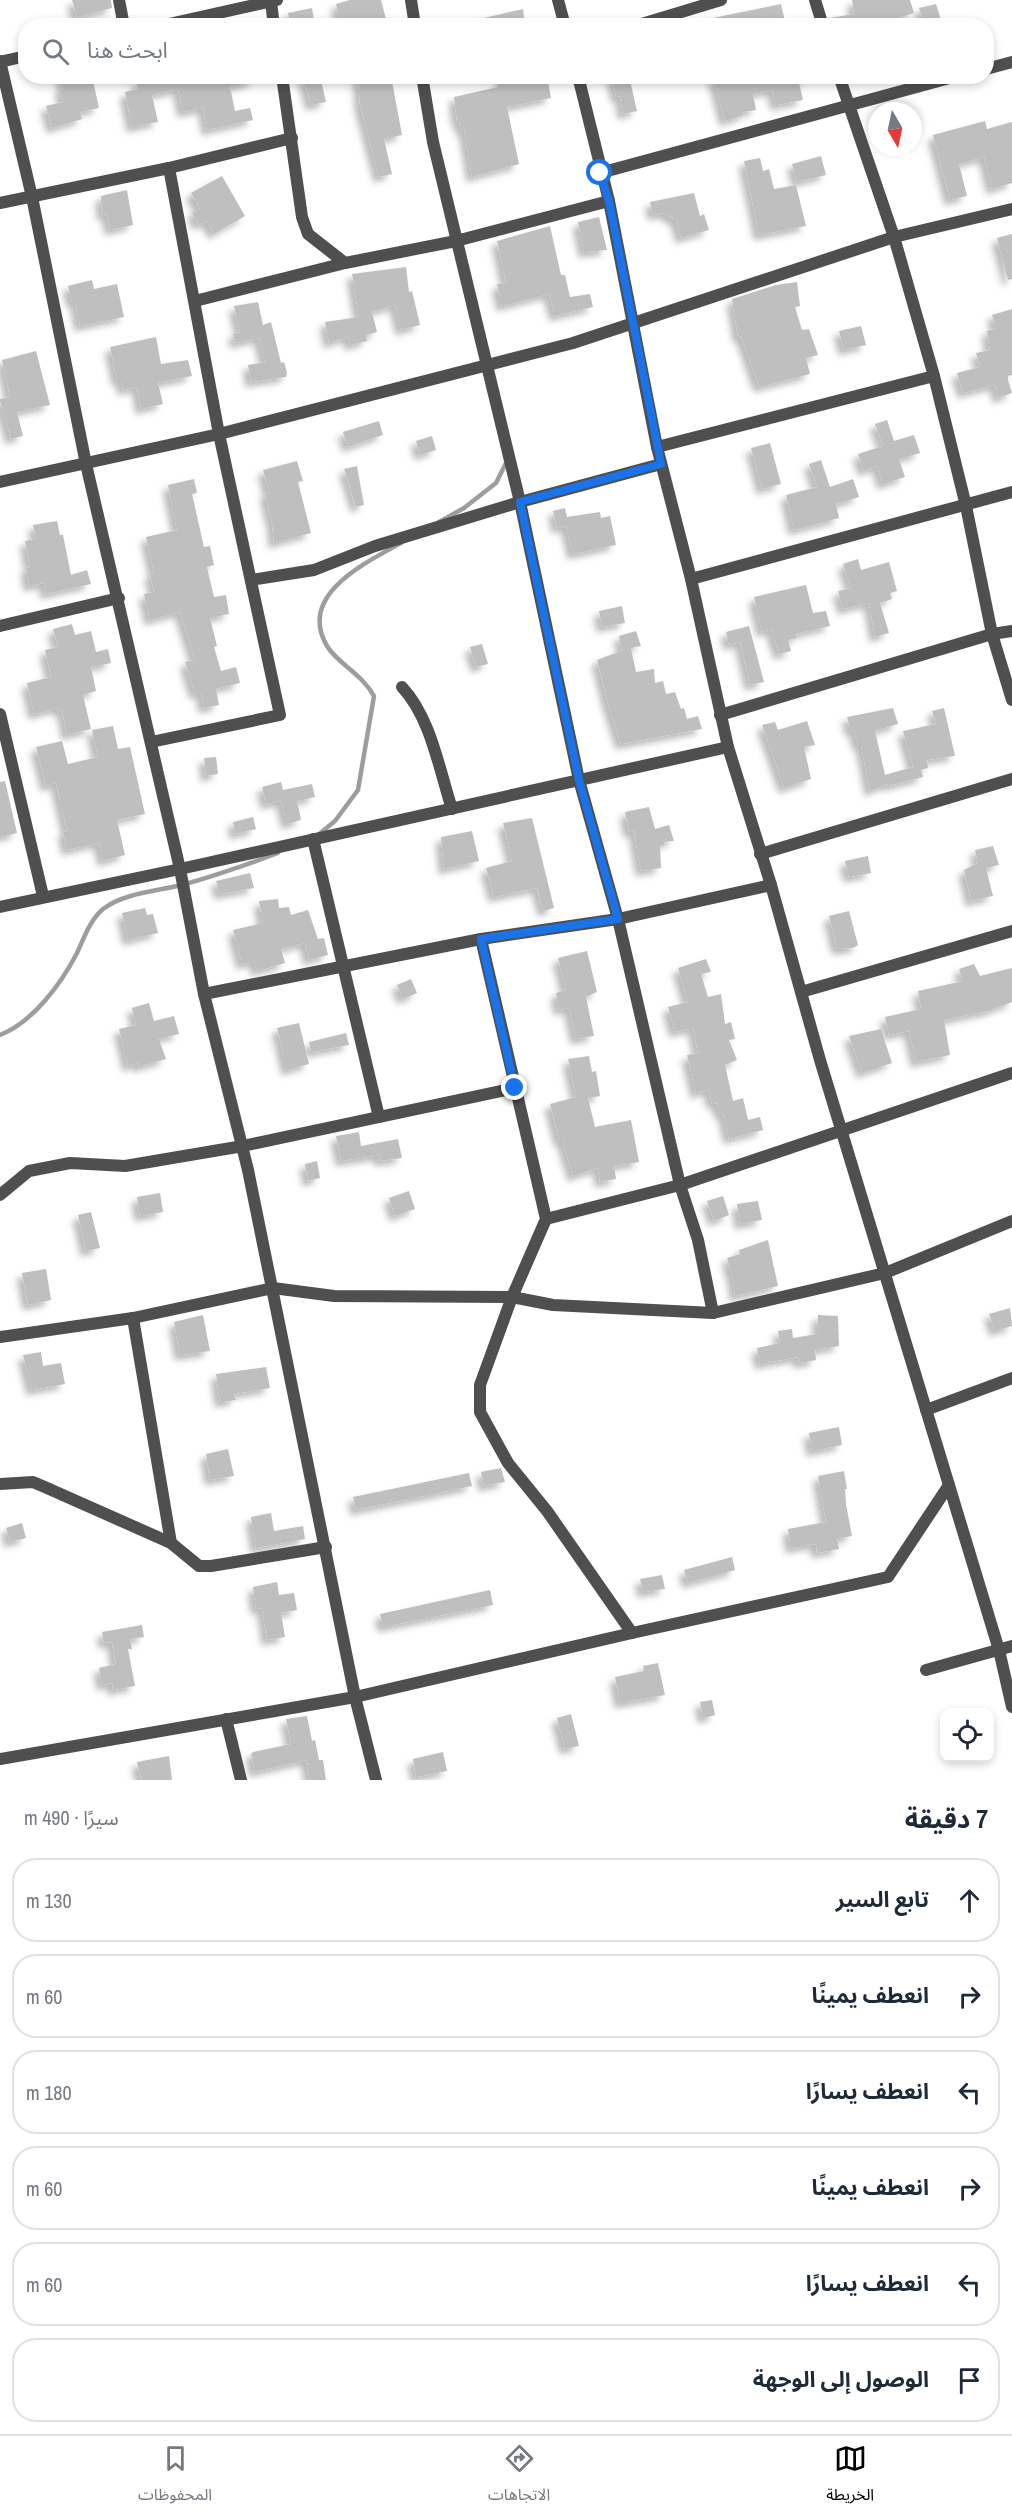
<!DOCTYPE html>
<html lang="ar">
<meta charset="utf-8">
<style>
:root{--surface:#fff;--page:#f6f6f7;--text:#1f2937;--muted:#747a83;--line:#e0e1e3;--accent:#000}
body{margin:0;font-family:"Archivo Narrow","Noto Sans Arabic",sans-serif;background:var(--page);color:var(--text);direction:rtl}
.controls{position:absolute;right:18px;bottom:18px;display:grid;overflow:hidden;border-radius:12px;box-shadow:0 3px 9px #0003}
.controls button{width:54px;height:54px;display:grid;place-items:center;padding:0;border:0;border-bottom:2px solid var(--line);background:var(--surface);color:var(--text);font:30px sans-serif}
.compass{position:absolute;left:868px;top:102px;width:54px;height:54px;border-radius:50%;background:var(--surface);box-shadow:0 3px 9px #0003;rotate:171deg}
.stop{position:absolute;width:18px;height:18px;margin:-14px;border:4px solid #1a73e8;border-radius:50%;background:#fff}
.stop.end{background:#1a73e8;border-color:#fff;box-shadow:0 2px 6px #0008}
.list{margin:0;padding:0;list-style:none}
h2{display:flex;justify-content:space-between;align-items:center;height:78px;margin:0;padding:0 24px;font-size:26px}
h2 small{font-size:20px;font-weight:400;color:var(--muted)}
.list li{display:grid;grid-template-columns:39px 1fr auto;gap:18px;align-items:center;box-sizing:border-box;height:84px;margin:0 12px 12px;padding:0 12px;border:2px solid var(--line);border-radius:24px}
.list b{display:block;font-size:22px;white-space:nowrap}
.list em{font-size:20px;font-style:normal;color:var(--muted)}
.icon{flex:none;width:33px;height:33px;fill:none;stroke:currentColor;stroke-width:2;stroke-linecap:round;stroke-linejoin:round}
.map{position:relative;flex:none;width:1012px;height:1780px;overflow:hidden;direction:ltr}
.search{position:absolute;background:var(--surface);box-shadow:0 3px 9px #0003;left:18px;right:18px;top:18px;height:66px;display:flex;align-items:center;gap:15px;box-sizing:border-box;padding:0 21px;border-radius:24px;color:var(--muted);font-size:22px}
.sheet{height:654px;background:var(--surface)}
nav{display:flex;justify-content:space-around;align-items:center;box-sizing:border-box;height:84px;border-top:2px solid var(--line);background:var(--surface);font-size:16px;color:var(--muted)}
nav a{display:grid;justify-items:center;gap:3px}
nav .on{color:var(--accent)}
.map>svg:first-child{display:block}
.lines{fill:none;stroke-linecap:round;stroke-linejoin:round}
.stream{stroke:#9d9d9d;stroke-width:4.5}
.building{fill:#bfbfbf;filter:url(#shadow)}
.minor{stroke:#4f4f4f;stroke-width:12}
.tertiary{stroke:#4f4f4f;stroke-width:12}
.route{stroke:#1a73e8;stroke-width:8}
</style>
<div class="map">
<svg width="1012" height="1780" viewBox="0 0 1012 1780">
<defs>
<filter id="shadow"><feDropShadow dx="-5.5" dy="5.5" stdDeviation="3" flood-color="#0004"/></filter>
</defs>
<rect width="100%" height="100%" fill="#fff"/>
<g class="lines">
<g class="stream">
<path d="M439,522L464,508L496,483L507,461"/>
<path d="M318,835L335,821L358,790L374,696C362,674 337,663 327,646C297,595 365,563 401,543"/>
<path d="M0,1035C33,1022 61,984 77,953C84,938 90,920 103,909C124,893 157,891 182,885C214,876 246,865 278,853"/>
</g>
</g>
<g class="building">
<path d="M72,0H111L112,8L77,17Z"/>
<path d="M350,0H381L387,23L341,26L336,4Z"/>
<path d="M852,0H910L914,13L898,18L899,26H831L829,18L854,14Z"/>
<path d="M781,4L786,26H714L713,18Z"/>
<path d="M936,4L943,26H925L919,8Z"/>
<path d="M312,8L315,26H291L288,13Z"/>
<path d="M523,9L525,26H475V20Z"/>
<path d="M61,76H92L99,108L80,112L82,119L52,128L46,106L63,102L60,89L63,88Z"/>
<path d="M155,76H254V81L230,87L235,111L250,108L253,120L207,130L203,108L183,112L178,89L152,95L158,122L132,127L125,92L138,89L136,81Z"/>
<path d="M303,76H320L326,102L311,105Z"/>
<path d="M358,76H391L402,135L384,139L392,174L379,177L360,105Z"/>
<path d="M502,76H547L551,98L507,107L519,164L472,177L464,129L461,130L459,121H457L454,97L498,87L497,83L503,81Z"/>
<path d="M612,76H629L637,111L623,114L620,96L616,97Z"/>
<path d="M713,76H805L806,81L799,83L803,100L776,105L772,90L753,94L756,110L743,112L744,115L725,121Z"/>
<path d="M985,121L987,129L1012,122V183L992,189L984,157L959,164L967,196L950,200L933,135Z"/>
<path d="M821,156L826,175L797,182L792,164Z"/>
<path d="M760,158L763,171L769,169L774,189L796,185L806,226L759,235L744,161Z"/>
<path d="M222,176L245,216L214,234L207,221L199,225L192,213L200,209L191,193Z"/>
<path d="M127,190L133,225L110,230L107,214L102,215L101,196Z"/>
<path d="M694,193L700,216L704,214L709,230L681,238L676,220L663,213L653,215L650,202Z"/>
<path d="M599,217L607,250L584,252L578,222Z"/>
<path d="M550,226L561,275H565L570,297L590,294L593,307L555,316L549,294L502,306L497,284L506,283L497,241Z"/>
<path d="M1012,234V279L1008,280L997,238Z"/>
<path d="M406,267L409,292L412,291L420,325L401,330L395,305L372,312L377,332L366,335L367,341L350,345L348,337L329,343L325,322L359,317L352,274Z"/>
<path d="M92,280L94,289L117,284L124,317L80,326L75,301L72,302L68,286Z"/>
<path d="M797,282L800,306L795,307L802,330L809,329L818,355L806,358L810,374L759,387L741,336L738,337L732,299L776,285Z"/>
<path d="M258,302L263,325L271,322L281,363L284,362L287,373L286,377L251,382L248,365L265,362L259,338L236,343L233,334L240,332L234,306Z"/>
<path d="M1012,309V375L1008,376V380L1012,393L998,398L995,385L963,393L957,373L980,367L976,353L990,350L987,331L996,328L992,315Z"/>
<path d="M861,326L866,345L844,350L839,331Z"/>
<path d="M156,337L161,364L188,360L192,376L158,383L163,404L141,409L137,387L123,390L121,380H117L110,347Z"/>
<path d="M36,351L50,405L17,412L23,436L11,439L0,401V399L10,397L2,360Z"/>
<path d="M887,420L894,441L914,435L920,453L899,459L905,477L883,484L877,466L864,471L858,454L883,446L875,424Z"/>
<path d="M379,421L383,435L348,447L343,432Z"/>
<path d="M432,436L436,450L420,455L416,441Z"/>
<path d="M770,443L781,484L762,489L751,448Z"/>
<path d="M821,460L830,487L853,479L859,497L836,504L839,518L794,530L786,495L817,487L809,464Z"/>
<path d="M297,461L303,481L298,482L311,533L274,543L272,523L265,494L269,493L263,470Z"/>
<path d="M357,466L364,505L356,507L344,469Z"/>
<path d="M194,479L197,493L192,494L204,547L210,546L214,565L207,567L214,597L226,595L229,614L210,618L217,646L214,647L221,671L236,667L240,683L216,689L219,705L204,708L201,692L195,694L185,662L195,660L180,612L150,620L144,594L154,592L150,574L154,573L146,537L177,530L168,485Z"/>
<path d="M565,508L567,517L600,512L601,518L610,516L616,545L573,554L566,526L557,528L553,511Z"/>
<path d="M57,521L60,535H63L71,575L87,570L91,584L46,594L44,583L29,586L26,568L30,567L25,541L36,539L33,525Z"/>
<path d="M858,559L861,570L889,562L897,591L890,593L892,599L880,603L889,633L875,637L869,603L843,609L838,591L851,588L843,564Z"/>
<path d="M806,585L813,613L826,611L830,626L796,634L797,638L788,640L791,651L779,654L771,629L762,632L754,597Z"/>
<path d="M622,606L625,623L602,627L599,611Z"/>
<path d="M72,624L75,635L91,631L96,652L108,649L111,663L91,667L96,691L83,695L91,729L67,735L62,710L58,711V708L34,714L27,683L51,677L45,650L58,647L53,629Z"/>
<path d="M749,626L764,682L750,685L740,642L729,645L726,632Z"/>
<path d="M636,631L641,646L631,648L636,672L654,669L655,683L663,681L666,694L675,692L681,709L684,708L687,719L698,716L702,729L621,744L608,704L597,660L626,649L622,650L619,636Z"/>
<path d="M482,644L488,664L476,667L470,647Z"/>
<path d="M893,708L898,724L875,731L885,775L913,767L903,731L936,724L932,711L944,708L955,756L927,760L928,768L921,770L923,777L888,786L887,784L870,791L861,745H858L854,730L851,731L847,717Z"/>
<path d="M807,721L815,745L804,747L811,779L784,788L762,725L775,722L778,730Z"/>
<path d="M113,726L118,749L130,747L145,814L117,820L125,855L103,861L99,843L67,850L63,832L67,831L56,783L46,786L36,747L62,741L68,764L98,757L92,730Z"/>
<path d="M216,757L218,774L206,776L204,758Z"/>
<path d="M5,781L17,833L0,837V782Z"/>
<path d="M281,782L283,790L312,784L315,797L297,801L301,820L287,824L281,801L266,804L262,787Z"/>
<path d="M649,807L655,829L669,825L674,841L664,842L665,845L660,846L661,868L641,871L634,831L629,832L625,812Z"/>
<path d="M253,817L256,829L235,834L233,822Z"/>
<path d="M532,818L554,908L543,911L537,888L494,897L486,868L512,861L503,823Z"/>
<path d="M472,831L479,861L444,869L441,837Z"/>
<path d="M993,846L999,865L986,868L993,896L971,901L964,870L978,863L975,850Z"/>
<path d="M868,856L871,873L849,877L845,861Z"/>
<path d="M250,873L254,888L220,894L216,881Z"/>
<path d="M278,899L279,908L289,907L291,915L308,910L318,939L324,938L328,955L309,960L305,943L281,949L285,963L269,968L257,971L254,961L242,964L233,930L263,923L259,901Z"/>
<path d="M145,908L147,915L153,914L158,933L128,940L122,913Z"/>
<path d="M849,911L858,945L853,948L837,949L829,916Z"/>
<path d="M587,951L597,992L586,997L594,1036L576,1039L569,1008L559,1010L556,993L566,990L558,958Z"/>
<path d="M706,959L711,972L701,974L708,997L721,994L725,1024L731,1022L735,1039L729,1040L737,1060L725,1065L733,1101L743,1098L748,1120L760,1117L763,1130L729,1139L723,1113L720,1114L717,1103L712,1104L709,1090L696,1093L687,1055L698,1053L693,1028L675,1032L668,1007L688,1002L678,968Z"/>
<path d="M974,964L980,976L1012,968V1002L988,1011L944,1020L950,1055L916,1062L909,1031L889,1035L885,1017L921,1009L918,991L963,981L959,969Z"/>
<path d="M411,979L417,993L403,999L397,985Z"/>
<path d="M149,1003L154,1021L174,1016L179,1034L159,1039L166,1059L139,1067L138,1063L128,1066L119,1029L136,1025L132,1008Z"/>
<path d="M299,1023L309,1064L287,1070L277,1028Z"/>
<path d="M881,1029L892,1063L862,1073L849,1036Z"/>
<path d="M346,1033L349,1045L311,1052L309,1042Z"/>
<path d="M589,1056L592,1072L596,1071L600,1096L588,1098L595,1127L631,1120L639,1162L614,1166L616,1179L600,1182L598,1168L573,1176L562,1140H559L550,1104L576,1097L568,1059Z"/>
<path d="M359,1132L361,1146L398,1139L402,1158L380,1161L379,1155L341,1161L336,1136Z"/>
<path d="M317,1161L320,1178L308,1181L305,1164Z"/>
<path d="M409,1191L415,1209L395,1216L389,1198Z"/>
<path d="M160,1193L163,1212L140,1216L137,1197Z"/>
<path d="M723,1196L729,1215L714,1221L707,1201Z"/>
<path d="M758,1201L762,1220L740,1224L737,1204Z"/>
<path d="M91,1212L100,1248L86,1251L78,1215Z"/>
<path d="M768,1240L778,1286L735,1296L733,1279L727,1258L740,1254L739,1250Z"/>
<path d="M46,1269L51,1300L28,1305L22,1273Z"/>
<path d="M1010,1308L1012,1326L995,1331L989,1314Z"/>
<path d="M203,1315L210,1351L180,1355L174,1322Z"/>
<path d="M818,1315L838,1316L839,1346L815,1350L816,1360L799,1363L798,1357L760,1364L757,1348L780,1343L778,1331L792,1329L793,1338L817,1334Z"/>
<path d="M41,1352L43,1366L61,1363L65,1384L32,1390L23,1355Z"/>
<path d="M266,1367L270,1388L234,1394L236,1400L220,1402L216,1374Z"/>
<path d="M839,1427L842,1445L812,1451L809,1433Z"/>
<path d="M228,1449L234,1476L210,1480L206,1454Z"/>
<path d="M501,1468L505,1482L484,1486L481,1472Z"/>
<path d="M844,1471L847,1489H845L846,1504L852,1536L837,1539L839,1549L817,1553L816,1544L791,1548L788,1529L826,1522L818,1476Z"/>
<path d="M469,1473L472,1486L356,1510L353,1497Z"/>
<path d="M271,1513L274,1531L303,1526L305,1539L256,1548L251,1517Z"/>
<path d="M22,1523L26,1538L10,1542L6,1528Z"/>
<path d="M732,1557L735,1570L688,1583L684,1570Z"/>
<path d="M662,1575L665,1589L643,1592L640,1579Z"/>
<path d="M277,1582L279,1595L294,1593L297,1610L281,1613L285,1637L267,1640L262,1608L256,1609L253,1587Z"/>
<path d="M490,1590L493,1605L383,1627L380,1614Z"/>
<path d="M142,1625L144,1637L130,1639L132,1649H128L135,1686L113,1690L112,1683L102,1685L99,1668L116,1664L112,1642L104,1643L102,1632Z"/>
<path d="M658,1663L665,1695L620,1703L615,1677L644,1671L643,1666Z"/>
<path d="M712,1700L715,1715L703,1718L700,1702Z"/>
<path d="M571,1714L579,1746L565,1749L557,1718Z"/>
<path d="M307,1716L312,1741L315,1740L319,1760H323L326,1780H310L306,1760L255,1772L251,1754L253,1752L291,1744L286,1719Z"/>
<path d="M443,1752L447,1771L416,1777L413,1759Z"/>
<path d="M169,1756L172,1780H141L137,1762Z"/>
</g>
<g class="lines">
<g class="minor">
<path d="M119,0L124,26"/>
<path d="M411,0L415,26"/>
<path d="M558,0L565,26"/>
<path d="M815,0L823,26"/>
<path d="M271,2L274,26"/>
<path d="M635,26L721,0"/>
<path d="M0,61L32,197L86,464L180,869L204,994L248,1170L355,1697L376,1780"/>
<path d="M986,69L1012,62"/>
<path d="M282,76L302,217L308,234L345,263"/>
<path d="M422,76L433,142L520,502L579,780L618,919L680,1185L698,1240L713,1313"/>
<path d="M578,76L609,201L657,447L691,579L728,747L771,885L820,1060L999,1650L1012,1707"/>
<path d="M839,76L894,237L934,376L966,506L992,634L1012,700"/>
<path d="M600,173L957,76"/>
<path d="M0,203L169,168L292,138"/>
<path d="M195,301L345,263L456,241L609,201"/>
<path d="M657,447L934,376"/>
<path d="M0,482L219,434L573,343L894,237L1012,209"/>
<path d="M691,579L1012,492"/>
<path d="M251,580L314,570L375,546L520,502L661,464"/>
<path d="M0,626L119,598"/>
<path d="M402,687C431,718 439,769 452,809"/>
<path d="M0,714L43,896"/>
<path d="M720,715L992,634L1012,631"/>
<path d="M151,742L280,715L219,434L169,168"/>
<path d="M313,839L379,1117"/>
<path d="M760,854L1012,779"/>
<path d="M0,907L180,869L728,747"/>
<path d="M481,939L546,1219L512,1297L480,1385V1412L508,1463L547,1511L632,1633"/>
<path d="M801,992L1012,931"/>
<path d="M204,994L481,939L618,919L771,885"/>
<path d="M0,1195L29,1171L70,1163L125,1166L243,1146L515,1088"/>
<path d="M546,1219L680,1185L1012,1073"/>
<path d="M133,1318L171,1543"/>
<path d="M0,1337L133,1318L273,1288L334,1296L512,1297L553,1305L713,1313L885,1273L1012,1221"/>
<path d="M926,1410L1012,1378"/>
<path d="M0,1484L33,1482L47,1488L171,1543L199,1566H211L326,1547"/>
<path d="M926,1670L1012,1646"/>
<path d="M226,1719L241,1780"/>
<path d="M0,1759L355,1697L632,1633L888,1577L949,1485"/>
</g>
<g class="tertiary">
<path d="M160,26L277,0"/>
<path d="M0,62L26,56"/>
</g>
</g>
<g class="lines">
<path class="route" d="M515,1088L481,939L618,919L579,780L520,502L661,464L609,201L600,173"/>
</g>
</svg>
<div class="controls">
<button><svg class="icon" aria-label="locate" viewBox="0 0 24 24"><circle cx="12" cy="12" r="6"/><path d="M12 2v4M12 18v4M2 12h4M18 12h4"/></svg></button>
</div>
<svg class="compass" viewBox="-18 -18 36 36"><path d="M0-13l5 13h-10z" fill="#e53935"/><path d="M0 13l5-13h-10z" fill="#747a83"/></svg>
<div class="stop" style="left:600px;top:173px"></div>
<div class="stop end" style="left:515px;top:1088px"></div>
<div class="search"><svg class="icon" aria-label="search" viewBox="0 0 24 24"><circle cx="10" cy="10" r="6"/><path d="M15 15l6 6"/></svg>ابحث هنا</div>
</div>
<section class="sheet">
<h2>7 دقيقة<small>سيرًا · 490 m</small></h2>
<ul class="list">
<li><svg class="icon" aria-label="ahead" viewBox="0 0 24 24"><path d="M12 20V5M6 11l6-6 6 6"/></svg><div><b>تابع السير</b></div><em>130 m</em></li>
<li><svg class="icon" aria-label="right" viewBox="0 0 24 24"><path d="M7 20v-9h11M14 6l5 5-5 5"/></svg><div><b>انعطف يمينًا</b></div><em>60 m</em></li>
<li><svg class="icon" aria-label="left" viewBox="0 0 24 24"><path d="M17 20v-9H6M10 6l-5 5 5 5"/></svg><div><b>انعطف يسارًا</b></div><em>180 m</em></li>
<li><svg class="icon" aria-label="right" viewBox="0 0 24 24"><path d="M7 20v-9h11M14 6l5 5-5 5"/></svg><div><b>انعطف يمينًا</b></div><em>60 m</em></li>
<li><svg class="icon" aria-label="left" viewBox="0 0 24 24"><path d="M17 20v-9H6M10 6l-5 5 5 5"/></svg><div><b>انعطف يسارًا</b></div><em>60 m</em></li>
<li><svg class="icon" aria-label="arrive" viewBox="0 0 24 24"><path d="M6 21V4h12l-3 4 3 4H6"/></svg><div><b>الوصول إلى الوجهة</b></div></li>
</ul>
</section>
<nav>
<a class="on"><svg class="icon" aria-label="map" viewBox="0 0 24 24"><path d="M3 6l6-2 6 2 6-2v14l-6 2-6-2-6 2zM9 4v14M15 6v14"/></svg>الخريطة</a>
<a><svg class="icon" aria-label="directions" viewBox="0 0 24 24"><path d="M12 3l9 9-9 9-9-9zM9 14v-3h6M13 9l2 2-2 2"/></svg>الاتجاهات</a>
<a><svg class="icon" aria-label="saved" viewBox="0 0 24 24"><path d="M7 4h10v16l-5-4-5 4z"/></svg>المحفوظات</a>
</nav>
